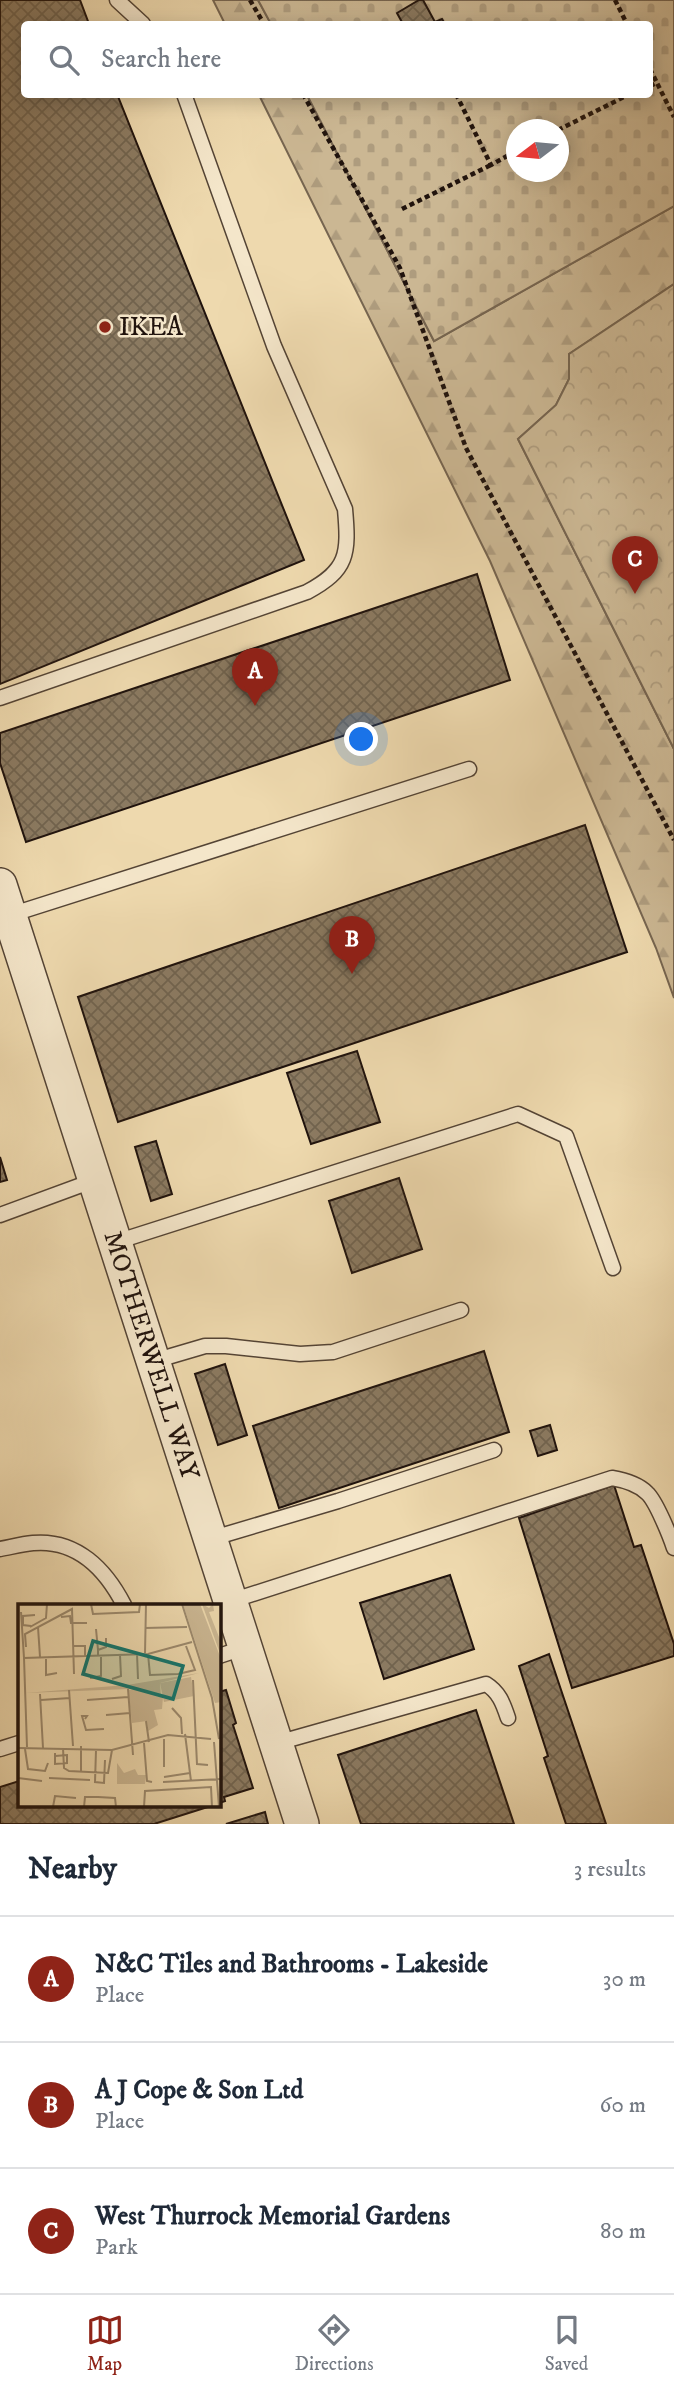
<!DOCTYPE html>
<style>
:root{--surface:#fff;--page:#f6f6f7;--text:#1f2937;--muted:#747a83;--line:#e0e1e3;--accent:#8f2418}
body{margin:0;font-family:"IM FELL DW Pica",serif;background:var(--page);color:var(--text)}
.compass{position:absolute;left:506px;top:119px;width:63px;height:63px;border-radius:50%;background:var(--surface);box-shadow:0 4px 18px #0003;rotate:254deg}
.you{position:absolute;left:362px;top:740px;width:24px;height:24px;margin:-18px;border:5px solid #fff;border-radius:50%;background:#1a73e8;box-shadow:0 0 0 10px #1a73e833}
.badge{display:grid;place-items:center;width:46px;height:46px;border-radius:50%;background:var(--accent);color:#fff;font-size:23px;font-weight:700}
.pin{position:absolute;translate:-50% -58px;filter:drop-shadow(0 2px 4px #0008)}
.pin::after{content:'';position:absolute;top:37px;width:24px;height:21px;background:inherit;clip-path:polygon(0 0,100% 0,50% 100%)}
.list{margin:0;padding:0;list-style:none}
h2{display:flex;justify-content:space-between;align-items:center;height:91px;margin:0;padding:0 28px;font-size:30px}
h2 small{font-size:23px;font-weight:400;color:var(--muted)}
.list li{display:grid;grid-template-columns:46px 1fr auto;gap:21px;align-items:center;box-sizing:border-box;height:126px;padding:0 28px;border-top:2px solid var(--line)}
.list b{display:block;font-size:26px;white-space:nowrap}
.list p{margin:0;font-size:23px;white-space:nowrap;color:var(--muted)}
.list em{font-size:23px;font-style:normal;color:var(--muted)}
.icon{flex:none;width:38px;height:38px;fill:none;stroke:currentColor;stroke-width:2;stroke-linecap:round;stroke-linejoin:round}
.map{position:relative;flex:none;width:674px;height:1824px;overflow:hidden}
.search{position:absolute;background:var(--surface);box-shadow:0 4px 18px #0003;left:21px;right:21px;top:21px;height:77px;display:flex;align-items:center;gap:18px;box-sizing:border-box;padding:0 24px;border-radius:7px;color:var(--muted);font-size:26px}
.sheet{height:469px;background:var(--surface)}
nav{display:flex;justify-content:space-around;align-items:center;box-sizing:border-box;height:98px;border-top:2px solid var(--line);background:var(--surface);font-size:19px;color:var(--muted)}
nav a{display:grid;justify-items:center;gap:4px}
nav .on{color:var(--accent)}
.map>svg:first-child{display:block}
.forest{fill:url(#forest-firs);stroke:#766550;stroke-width:2}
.cemetery{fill:url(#cemetery-stones);stroke:#766550;stroke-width:2;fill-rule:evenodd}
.park{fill:url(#park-crowns);stroke:#766550;stroke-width:2}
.building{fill:url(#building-cross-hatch);stroke:#20130d;stroke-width:2}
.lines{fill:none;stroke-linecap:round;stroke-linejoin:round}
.service-casing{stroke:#544435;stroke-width:17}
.tertiary-casing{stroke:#544435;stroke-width:36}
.path{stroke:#20130d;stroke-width:4.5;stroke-dasharray:5 3.5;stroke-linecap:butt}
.service{stroke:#f4e6ca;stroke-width:14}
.tertiary{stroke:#f4e6ca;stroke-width:33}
.poi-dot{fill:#8f2418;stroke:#f4e6ca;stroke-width:2.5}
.labels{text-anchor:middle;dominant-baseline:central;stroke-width:5;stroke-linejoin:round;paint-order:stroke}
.poi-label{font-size:26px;fill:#20130d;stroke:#f4e6ca;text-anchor:start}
.street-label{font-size:26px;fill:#20130d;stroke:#f4e6ca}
.inset-road{fill:none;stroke:#9c8a6e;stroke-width:2}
.view{fill:#0f766e;fill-opacity:0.15;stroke:#0f766e;stroke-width:3.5}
.inset-edge{fill:none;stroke:#20130d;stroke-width:3.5}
</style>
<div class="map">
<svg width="674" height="1824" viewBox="0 0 674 1824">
<defs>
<pattern id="forest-firs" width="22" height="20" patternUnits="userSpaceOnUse" patternTransform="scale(1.75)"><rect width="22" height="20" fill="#cbb793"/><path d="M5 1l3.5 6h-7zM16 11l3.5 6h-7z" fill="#ae9c7e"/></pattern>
<pattern id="cemetery-stones" width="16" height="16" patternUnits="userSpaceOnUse" patternTransform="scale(1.75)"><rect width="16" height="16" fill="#cbb793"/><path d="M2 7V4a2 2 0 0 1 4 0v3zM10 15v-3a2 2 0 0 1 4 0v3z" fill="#ae9c7e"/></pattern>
<pattern id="park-crowns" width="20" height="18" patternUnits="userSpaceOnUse" patternTransform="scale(1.75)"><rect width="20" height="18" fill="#cbb793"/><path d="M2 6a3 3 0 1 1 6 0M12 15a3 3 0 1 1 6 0" fill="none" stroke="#ae9c7e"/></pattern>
<pattern id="building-cross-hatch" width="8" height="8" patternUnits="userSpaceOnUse" patternTransform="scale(1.75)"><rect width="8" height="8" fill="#8b7a61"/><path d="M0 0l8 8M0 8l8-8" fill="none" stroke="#71634e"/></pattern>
</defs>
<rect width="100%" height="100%" fill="#eed9ae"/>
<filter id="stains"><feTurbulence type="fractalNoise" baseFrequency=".00286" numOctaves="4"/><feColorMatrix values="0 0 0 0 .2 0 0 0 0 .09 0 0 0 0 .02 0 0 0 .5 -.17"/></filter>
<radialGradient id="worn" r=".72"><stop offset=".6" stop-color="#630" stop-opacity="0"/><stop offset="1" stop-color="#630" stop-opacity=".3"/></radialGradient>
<g class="forest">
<path d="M213,0H258L271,24H225Z"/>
<path d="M259,95H307L434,341L674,206V284L569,354V379L556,405L518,439L674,749V998L656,948L490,561Z"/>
</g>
<path class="cemetery" d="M258,0H674V206L434,341L307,95L650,94V24H271ZM516,130H558V172H516Z"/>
<path class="park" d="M674,284V749L518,439L556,405L569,379V354Z"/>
<g class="building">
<path d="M0,0H80L89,24H24V94H117L304,560L0,684Z"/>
<path d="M419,0H423L435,22L442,19L445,24H403L397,13Z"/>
<path d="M477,574L510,680L26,842L0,763V733Z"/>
<path d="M585,825L627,952L118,1122L78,997Z"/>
<path d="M357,1051L380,1122L311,1144L287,1073Z"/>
<path d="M156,1141L172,1194L151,1201L135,1147Z"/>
<path d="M0,1157L7,1180L0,1182Z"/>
<path d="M399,1178L422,1249L352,1273L329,1201Z"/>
<path d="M484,1351L509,1432L279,1508L253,1426Z"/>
<path d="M225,1364L247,1435L218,1445L195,1374Z"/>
<path d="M550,1425L557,1450L538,1456L530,1431Z"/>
<path d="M614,1485L634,1547L641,1545L674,1644V1656L572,1688L519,1518Z"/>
<path d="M450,1575L474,1649L384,1679L360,1603Z"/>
<path d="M549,1654L606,1824H566L544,1758L548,1756L519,1666Z"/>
<path d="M226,1690L236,1723L233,1725L253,1788L224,1797L225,1801L219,1803V1692Z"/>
<path d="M476,1710L514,1824H361L338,1755Z"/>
<path d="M19,1781V1805H214L154,1824H0V1787Z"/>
<path d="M265,1812L268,1824H226Z"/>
</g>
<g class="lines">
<defs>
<g id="service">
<path d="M117,0L143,24"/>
<path d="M0,698L307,592C348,570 349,554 345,509L274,346L184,94"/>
<path d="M10,915L469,769"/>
<path d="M0,1215L95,1180"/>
<path d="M116,1242L518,1114L566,1136L613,1268"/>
<path d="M154,1361L205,1346H226L300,1354L333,1352L461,1310"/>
<path d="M210,1539L338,1501L494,1450"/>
<path d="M0,1549C11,1547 22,1544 33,1543C77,1539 106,1570 124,1605"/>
<path d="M231,1601L612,1478C624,1480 638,1484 647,1493C656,1501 670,1536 674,1548"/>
<path d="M219,1656L246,1647"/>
<path d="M277,1743L486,1684C499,1692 503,1703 508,1718"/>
<path d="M0,1749L19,1743"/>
</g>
<g id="tertiary">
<path id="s1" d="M0,885L302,1824"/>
</g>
</defs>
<use href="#service" class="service-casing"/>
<use href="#tertiary" class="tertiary-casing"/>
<g class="path">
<path d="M250,0L264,24"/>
<path d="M615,0L627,24"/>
<path d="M650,69L657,83"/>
<path d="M650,86L657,83L674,117"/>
<path d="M303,94L400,268L466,448L674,840"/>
<path d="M456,94L491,165L516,151"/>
<path d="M558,130L630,94"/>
<path d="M402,209L491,165"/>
</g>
<use href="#service" class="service"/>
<use href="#tertiary" class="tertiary"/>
</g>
<circle class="poi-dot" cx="105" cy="327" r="7"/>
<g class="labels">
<g class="poi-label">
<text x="119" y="327">IKEA</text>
</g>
<g class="street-label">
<text stroke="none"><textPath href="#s1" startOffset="494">MOTHERWELL WAY</textPath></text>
</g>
</g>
<g transform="translate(18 1604)">
<rect width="203" height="203" fill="#eed9ae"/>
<path d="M99,159L106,169L117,165L120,171H128L127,180H99Z" fill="#cbb793"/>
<path d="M165,0H182L203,55V98L197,99ZM184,0L191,4L195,0L196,7L191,8L203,38V52ZM181,69L142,79L143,94L137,84L7,89L109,81Z" fill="#cbb793"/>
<path d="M173,73L176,92L146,98L142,79Z" fill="#cbb793"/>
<path d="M136,82L145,93L144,105L136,106L140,121L130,127L129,117L114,119L110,86Z" fill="#cbb793"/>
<path class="inset-road" d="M73,0L75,10L121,8L122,0M164,0L194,94L201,135M3,8L6,54M43,13L52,12L53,19H69M13,22L5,21V12L17,11M12,23L28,14L29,0M20,23L22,53M127,24L169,23M78,25L80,46M55,42H67V52M8,43L7,30L54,5L56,70M127,49L128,0M119,50L120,75M130,50L132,71L160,70L177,66L168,42M80,51V46L88,43V34M28,53V71L39,69M72,74L83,72V51M94,75L103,72L102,51M175,76L179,160L190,161M110,85L115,151M51,86L55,142M22,90L25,144M23,96L52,94M69,96L110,93M154,104L163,114L164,130M88,111L112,109M67,115L69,112H64L68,126L86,125M128,117L131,138M167,130L173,177M196,138L201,203M126,139L129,177L134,178M9,143L6,54L130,50L174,38M0,144L94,146L150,131L193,135M45,144L46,164L51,167L90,169L94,146M7,145L10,165L27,167L30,159M78,146L77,178L86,179L87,156M37,149V160L49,159V151L37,152M146,163V135M63,168V142M146,173L172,169M0,174L24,177M31,174L72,176M145,178L203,175M35,203L37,192L58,194M66,203L67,193H80L97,194L98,203M126,203L127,187L193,183L194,203"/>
<path class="view" d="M75,37L165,62L155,95L65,70Z"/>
<rect width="203" height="203" class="inset-edge"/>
</g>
<rect width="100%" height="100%" filter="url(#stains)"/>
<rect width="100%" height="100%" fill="url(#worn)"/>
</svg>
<svg class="compass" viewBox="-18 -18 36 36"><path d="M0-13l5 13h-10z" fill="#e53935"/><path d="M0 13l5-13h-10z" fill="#747a83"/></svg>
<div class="you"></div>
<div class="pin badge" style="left:255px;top:706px">A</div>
<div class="pin badge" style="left:352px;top:974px">B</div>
<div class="pin badge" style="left:635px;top:594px">C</div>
<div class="search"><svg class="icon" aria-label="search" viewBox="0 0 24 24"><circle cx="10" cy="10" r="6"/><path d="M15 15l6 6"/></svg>Search here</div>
</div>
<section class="sheet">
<h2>Nearby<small>3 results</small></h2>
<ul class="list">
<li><span class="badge">A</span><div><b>N&amp;C Tiles and Bathrooms - Lakeside</b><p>Place</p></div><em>30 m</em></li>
<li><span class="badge">B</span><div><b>A J Cope &amp; Son Ltd</b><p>Place</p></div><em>60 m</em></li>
<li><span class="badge">C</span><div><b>West Thurrock Memorial Gardens</b><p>Park</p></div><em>80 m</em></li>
</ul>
</section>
<nav>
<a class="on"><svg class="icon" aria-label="map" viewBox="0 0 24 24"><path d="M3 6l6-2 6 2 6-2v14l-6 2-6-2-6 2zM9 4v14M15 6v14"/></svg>Map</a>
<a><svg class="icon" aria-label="directions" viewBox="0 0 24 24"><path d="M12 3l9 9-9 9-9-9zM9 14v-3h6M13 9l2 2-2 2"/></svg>Directions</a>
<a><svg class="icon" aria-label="saved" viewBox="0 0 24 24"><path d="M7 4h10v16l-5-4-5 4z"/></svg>Saved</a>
</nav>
